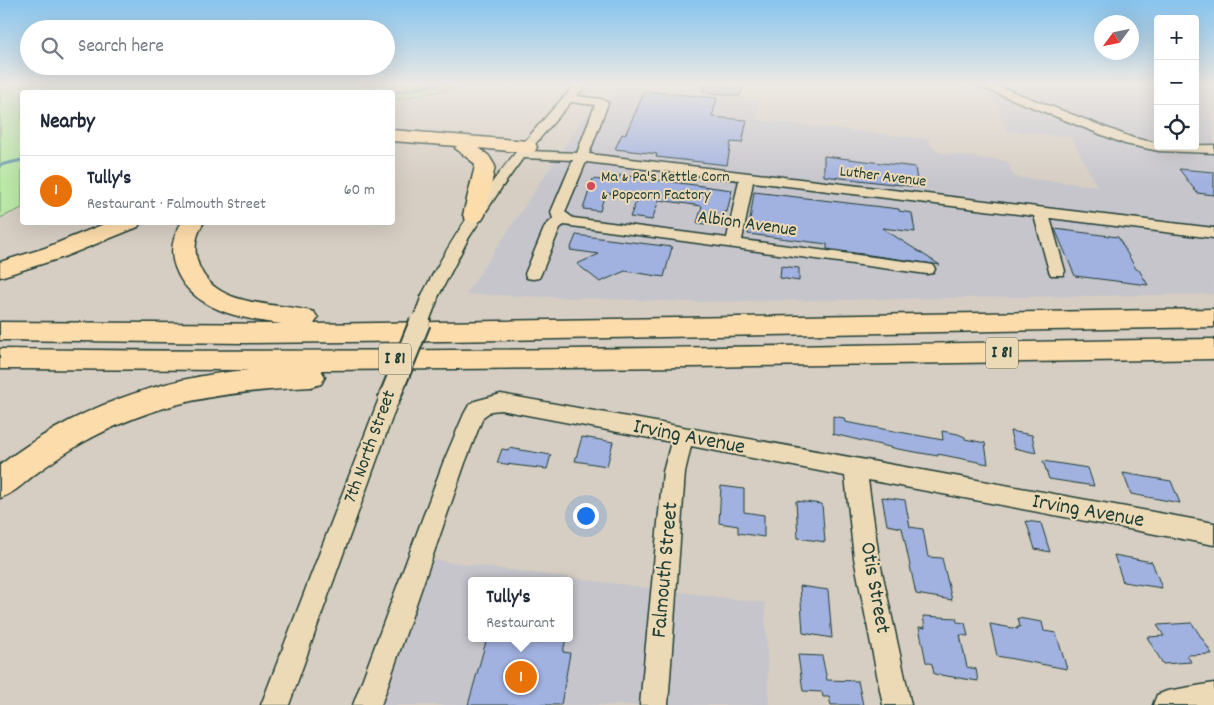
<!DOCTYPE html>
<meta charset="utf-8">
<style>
:root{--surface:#fff;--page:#f6f6f7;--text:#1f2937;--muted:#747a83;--line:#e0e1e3;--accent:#1a73e8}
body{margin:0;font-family:Dekko,sans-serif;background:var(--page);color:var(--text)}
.controls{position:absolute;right:15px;top:15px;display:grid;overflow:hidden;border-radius:5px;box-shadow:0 5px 20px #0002}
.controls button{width:45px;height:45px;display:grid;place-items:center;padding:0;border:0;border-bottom:1px solid var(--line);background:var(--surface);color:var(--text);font:25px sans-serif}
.compass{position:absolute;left:1094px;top:15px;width:45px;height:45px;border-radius:50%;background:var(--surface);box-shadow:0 5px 20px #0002;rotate:237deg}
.you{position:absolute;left:585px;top:515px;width:18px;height:18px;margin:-12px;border:4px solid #fff;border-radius:50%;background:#1a73e8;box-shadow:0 0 0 8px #1a73e833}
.badge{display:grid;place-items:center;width:32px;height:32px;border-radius:50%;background:var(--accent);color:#fff;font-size:16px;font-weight:700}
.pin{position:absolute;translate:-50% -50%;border:2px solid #fff;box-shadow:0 1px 5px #0006}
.popup{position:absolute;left:468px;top:577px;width:105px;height:65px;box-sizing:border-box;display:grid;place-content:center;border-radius:5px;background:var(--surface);filter:drop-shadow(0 1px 4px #0005);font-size:16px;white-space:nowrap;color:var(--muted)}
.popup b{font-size:19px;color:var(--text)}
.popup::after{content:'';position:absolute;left:50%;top:100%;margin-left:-10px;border:10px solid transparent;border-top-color:var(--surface)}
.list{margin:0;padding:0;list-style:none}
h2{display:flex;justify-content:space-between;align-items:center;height:65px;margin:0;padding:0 20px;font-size:21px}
h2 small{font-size:16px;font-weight:400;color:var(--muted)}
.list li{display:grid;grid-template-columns:32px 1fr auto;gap:15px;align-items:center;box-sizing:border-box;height:70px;padding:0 20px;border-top:1px solid var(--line)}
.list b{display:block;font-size:19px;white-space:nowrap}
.list p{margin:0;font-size:16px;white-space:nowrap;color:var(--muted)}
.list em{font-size:16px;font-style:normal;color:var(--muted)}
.icon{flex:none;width:28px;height:28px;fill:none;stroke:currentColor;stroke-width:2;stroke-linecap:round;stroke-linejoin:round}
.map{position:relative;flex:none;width:1214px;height:705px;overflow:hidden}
.search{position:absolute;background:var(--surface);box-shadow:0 5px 20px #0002;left:20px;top:20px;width:375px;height:55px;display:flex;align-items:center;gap:12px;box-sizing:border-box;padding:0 18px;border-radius:28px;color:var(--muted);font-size:19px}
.panel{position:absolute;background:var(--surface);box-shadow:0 5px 20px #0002;left:20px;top:90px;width:375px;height:135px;border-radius:5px}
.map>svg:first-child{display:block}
.built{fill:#c6c5cc;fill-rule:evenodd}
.green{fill:#bbe9a8;stroke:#6d936e}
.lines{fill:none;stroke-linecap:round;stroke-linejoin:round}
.stream{stroke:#669ca9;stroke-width:3}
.building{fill:#a1b1e0;stroke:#1f3d34}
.minor-casing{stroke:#1f3d34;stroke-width:3}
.highway-casing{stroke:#1f3d34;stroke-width:3}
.minor{fill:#ecdab7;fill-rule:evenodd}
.highway{fill:#fddcac;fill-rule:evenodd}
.minor-bridge-far1-casing{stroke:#1f3d34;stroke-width:19;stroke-linecap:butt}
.minor-bridge-casing{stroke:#1f3d34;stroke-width:24;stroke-linecap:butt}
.minor-bridge-far1{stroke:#ecdab7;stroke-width:16}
.minor-bridge{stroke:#ecdab7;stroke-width:20}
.poi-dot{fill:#d1495b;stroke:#ecdab7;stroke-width:2}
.labels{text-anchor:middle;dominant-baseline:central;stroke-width:4;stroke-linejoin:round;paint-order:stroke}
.far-poi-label{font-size:16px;fill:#1f3d34;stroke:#ecdab7;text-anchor:start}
.far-street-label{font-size:16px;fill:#1f3d34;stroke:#ecdab7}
.shield{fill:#ecdab7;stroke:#5c6c5b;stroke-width:1}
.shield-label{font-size:18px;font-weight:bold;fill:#1f3d34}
.street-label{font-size:19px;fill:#1f3d34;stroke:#ecdab7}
.near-street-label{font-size:22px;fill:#1f3d34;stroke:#ecdab7}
</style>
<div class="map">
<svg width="1214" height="705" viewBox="0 0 1214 705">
<rect width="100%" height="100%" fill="#d6cec3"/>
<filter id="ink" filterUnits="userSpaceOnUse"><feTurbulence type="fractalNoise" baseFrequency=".02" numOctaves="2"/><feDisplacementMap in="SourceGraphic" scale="10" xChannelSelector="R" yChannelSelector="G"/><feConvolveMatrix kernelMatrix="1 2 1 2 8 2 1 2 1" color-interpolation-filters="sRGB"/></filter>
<g filter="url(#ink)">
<g class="built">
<path d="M901,84H1158V146H1195V84H1214V294L692,302L466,294L584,117L623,88L759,101L758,120L928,139L932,147L941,153L1007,161L1014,177L1097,186L1071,137L1007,131L991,92Z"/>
<path d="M433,560L765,603L769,705H382ZM472,581H570V638H472Z"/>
</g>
<path class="green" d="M0,84H464L466,86L393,100L392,92H22V208L0,218Z"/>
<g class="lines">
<g class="stream">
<path d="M392,93L442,84"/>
<path d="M0,165L22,160"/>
</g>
</g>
<g class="building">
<path d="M704,84H743L740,96L703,92Z"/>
<path d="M645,91L717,98L712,117L747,120L742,143L731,142L727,165L656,157L657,154L615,149L622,134L625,135Z"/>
<path d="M824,156L915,167L918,187L824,176Z"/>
<path d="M1179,169L1214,172V195L1197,193Z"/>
<path d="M620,175L732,190L727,212H723L720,226L697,223L702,206L659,200L652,220L630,217L638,197L605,193L600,211L583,209L593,179L616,182Z"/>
<path d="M754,192L899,209V211L912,213L915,232L882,228L940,265L827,249V244L748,234Z"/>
<path d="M1055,229L1118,237L1136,269L1139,270L1148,285L1075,276Z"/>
<path d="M576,235L672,247L664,277L625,271L600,282L577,264L599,254L570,250Z"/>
<path d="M781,266L799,268V281L780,278Z"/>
<path d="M833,416L844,418L845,422L943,440L942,431L958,434L965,437V439L985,443L988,464L938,454V456L898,449L833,434Z"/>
<path d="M1010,431L1032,435L1036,453L1014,448Z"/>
<path d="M582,437L613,442L607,466L575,461Z"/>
<path d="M509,448L551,455L547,469L497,463L502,449L508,450Z"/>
<path d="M1043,461L1088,468L1094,486L1049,479Z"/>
<path d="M1123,473L1171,481L1180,503L1131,494Z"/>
<path d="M721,486L744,489V512L764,515V537L738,533V526L719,523Z"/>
<path d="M882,497L905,500L910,527L923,529L928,557L942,558L952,600L916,594L902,528L887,525Z"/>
<path d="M796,501L822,504L825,542L798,538Z"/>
<path d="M1026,521L1041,523L1050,552L1035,549Z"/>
<path d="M1114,555L1152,562L1162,588L1123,582Z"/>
<path d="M800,586L828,590L832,638L803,633Z"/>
<path d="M923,616L956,618L957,622L965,623L968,636L960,635L967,667L976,669L978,681L934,674L932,664L926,662L919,627L925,628Z"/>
<path d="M1018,618L1042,622L1044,631L1056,633L1067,669L997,656L990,624L1018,629L1017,627H1020Z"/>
<path d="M1192,623L1212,654L1187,655L1191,662L1163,664L1147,637L1164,636L1157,625Z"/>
<path d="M487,638H566L563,652L570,653L561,705H468Z"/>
<path d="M798,655L822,656L827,680L858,681L863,705H831L829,697H823L822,692L803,691Z"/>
</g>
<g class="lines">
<defs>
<g id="minor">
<path d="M576,84H588L577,96L602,99L608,103L589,154L1214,228V238L1050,218L1065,271L1063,275H1051L1049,271L1034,216L753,182L742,240L927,264L933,265L935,269L933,273L927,274L564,225L560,228L541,274L539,278L533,279L527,278L525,274L545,226L553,219L551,212L573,160L523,158L502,187L468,239L436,301L430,303L424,301L421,297C461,217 515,148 576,84ZM571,102L595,105L577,153L529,151ZM586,162L739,180L727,238L573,218L565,212Z"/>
<path d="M977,84H993L1133,138L1158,143V146L1214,145V153L1159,151L1125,144L979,86Z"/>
<path d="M388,393L395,396L398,401L289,705H261L378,401L381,396Z"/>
<path d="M501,394L1214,523V545L868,480L879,558L911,705H883L854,558L845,476L691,446L685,472L668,705H640L663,472L671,442L501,410L491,411L483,417L465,463L381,705H353L443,463L464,414L469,405L475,401Z"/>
<path d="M1214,683V705H1153L1157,695L1167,691Z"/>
</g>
<g id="highway">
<path d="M392,130L528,141L535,143L537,147L535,151L528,153L479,148L489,156L495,166L485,215L482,220L474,222L466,220L463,215L475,166L474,163L455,148L457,146L392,141Z"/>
<path d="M109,222H141L138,227L61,258L0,277V262L45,248Z"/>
<path d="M182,222H204C195,236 193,251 199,266C216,309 278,302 314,312L318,318L314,324L1214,309V327L443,341L244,343L0,340V322L282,324C242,319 190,310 175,267C169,251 173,236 182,222Z"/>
<path d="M1214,339V359L693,367L321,370L325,377L321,384L311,387C224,392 159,400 82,443C65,453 49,464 34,475C23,484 14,493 0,498V465C71,410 159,377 249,370L0,369V349C405,355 809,345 1214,339Z"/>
</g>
</defs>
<use href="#minor" class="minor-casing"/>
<use href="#highway" class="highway-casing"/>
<use href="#minor" class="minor"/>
<use href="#highway" class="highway"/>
<defs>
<path id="minor-bridge-far1" d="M420,323L430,297"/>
<path id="minor-bridge" d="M388,401L420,322"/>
</defs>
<use href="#minor-bridge-far1" class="minor-bridge-far1-casing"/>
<use href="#minor-bridge" class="minor-bridge-casing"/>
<use href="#minor-bridge-far1" class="minor-bridge-far1"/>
<use href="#minor-bridge" class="minor-bridge"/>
</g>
</g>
<linearGradient id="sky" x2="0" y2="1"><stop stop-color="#87c4ee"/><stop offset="0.46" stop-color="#ede9e4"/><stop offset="1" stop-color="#ede9e4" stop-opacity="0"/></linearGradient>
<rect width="1214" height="183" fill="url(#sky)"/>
<circle class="poi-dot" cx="591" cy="186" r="5"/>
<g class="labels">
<g class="far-poi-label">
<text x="601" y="177">Ma &amp; Pa's Kettle Corn<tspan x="601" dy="18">&amp; Popcorn Factory</tspan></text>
</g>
<g class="far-street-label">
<text transform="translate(883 177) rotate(7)">Luther Avenue</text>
</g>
<g class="shield">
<rect x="986" y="337.5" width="32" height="31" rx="4"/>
<rect x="379" y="343.5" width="32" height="31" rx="4"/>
</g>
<g class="shield-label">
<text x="1002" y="353">I 81</text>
<text x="395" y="359">I 81</text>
</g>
<g class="street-label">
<text transform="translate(747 225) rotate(8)">Albion Avenue</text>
<text transform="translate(371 447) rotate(-70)">7th North Street</text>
</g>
<g class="near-street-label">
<text transform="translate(689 438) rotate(11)">Irving Avenue</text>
<text transform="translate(1088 512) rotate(10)">Irving Avenue</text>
<text transform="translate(666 570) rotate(-85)">Falmouth Street</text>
<text transform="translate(874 588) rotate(80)">Otis Street</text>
</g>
</g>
</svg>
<div class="controls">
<button>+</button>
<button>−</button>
<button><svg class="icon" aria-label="locate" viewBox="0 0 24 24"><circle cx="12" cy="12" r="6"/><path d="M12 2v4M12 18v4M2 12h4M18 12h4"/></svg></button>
</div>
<svg class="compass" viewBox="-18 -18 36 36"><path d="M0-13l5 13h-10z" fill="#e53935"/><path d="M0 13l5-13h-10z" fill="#747a83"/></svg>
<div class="you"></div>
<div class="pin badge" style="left:521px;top:677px;background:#e8710a">1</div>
<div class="popup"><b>Tully's</b>Restaurant</div>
<div class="search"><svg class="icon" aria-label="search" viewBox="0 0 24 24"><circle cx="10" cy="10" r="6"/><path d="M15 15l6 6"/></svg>Search here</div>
<section class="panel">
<h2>Nearby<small></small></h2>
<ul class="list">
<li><span class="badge" style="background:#e8710a">1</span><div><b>Tully's</b><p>Restaurant · Falmouth Street</p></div><em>60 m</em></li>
</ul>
</section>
</div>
